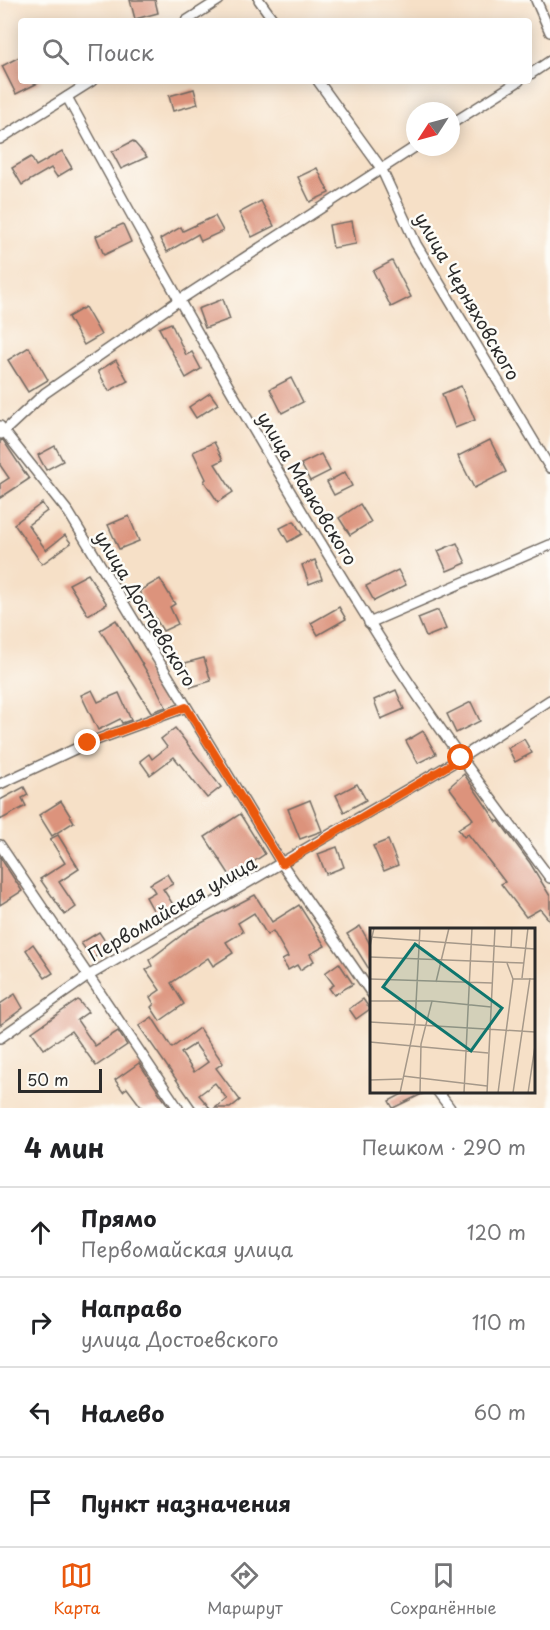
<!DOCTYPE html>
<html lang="ru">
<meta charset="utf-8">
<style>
:root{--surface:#fff;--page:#f6f6f6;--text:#202124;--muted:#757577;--line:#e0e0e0;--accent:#ea580c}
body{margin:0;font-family:"Playpen Sans",sans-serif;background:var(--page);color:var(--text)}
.compass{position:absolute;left:406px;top:102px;width:54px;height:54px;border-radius:50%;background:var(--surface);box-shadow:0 3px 15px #0003;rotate:234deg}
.scale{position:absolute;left:18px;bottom:15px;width:84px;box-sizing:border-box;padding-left:6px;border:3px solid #2b2b2b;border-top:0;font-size:16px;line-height:21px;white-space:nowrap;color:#2b2b2b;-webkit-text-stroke:4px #fdfcf7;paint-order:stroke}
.stop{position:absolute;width:18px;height:18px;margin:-14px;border:4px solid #ea580c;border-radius:50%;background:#fff}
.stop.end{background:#ea580c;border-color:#fff;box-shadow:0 2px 6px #0008}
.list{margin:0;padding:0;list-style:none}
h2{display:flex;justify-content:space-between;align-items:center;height:78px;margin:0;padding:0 24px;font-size:26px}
h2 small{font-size:20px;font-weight:400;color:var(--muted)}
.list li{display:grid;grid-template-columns:39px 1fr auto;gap:18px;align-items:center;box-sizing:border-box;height:90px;padding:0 24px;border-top:2px solid var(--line)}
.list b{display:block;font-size:22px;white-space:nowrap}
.list p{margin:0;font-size:20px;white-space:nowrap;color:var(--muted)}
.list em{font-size:20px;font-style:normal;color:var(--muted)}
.icon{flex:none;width:33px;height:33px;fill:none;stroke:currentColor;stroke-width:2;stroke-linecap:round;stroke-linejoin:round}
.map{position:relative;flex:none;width:550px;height:1108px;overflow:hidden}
.search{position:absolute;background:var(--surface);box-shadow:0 3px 15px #0003;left:18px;right:18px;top:18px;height:66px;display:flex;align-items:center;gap:15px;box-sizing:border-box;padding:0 21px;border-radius:6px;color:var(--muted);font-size:22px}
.sheet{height:438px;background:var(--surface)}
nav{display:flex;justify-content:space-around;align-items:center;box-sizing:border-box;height:84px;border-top:2px solid var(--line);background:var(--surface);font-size:16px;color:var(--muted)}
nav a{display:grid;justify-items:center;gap:3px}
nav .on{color:var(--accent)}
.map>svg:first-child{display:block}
.building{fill:#dc937b;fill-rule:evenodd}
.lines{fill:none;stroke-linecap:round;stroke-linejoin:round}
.street-casing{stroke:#726a62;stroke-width:12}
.street{stroke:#fff;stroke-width:9}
.route{stroke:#ea580c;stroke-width:8}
.labels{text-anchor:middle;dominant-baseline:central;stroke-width:5;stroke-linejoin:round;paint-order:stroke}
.street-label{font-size:18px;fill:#2b2b2b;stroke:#fdfcf7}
.inset-road{fill:none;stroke:#a59889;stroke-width:1.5}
.view{fill:#0f766e;fill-opacity:0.15;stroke:#0f766e;stroke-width:3}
.inset-edge{fill:none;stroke:#2b2b2b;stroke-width:3}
</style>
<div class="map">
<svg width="550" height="1108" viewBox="0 0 550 1108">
<rect width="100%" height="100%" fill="#fdfcf7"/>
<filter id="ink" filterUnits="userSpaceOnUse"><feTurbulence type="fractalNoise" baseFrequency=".0167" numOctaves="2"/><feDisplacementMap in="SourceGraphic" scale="12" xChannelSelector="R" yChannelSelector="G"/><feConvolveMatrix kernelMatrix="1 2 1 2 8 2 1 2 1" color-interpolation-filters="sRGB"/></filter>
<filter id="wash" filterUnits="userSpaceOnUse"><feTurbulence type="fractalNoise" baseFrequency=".008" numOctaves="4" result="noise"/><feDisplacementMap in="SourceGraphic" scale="24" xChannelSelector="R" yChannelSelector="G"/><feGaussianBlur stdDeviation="1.35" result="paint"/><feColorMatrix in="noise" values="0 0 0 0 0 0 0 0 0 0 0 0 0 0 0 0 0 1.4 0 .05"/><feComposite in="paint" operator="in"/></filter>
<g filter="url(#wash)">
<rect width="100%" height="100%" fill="#f6e0c7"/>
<g id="blocks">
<g class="building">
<path d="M130,0H155L158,13L135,19Z"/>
<path d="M21,56V81H42L16,94L2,66Z"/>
<path d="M194,89L198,104L173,111L169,96Z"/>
<path d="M133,141L147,157L121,169L112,152Z"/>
<path d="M62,151L72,168L57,177L51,168L22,185L12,168L31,157L36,166Z"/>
<path d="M317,168L329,193L310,202L298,177Z"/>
<path d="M261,201L274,226L252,237L239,213Z"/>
<path d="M215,216L223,231L201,241L198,234L167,252L160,239L181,227L183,231Z"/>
<path d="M352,221L356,244L333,248L329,225Z"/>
<path d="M123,224L131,242L104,255L96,236Z"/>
<path d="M392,261L411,297L391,307L373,271Z"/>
<path d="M223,299L230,319L205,328L198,309Z"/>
<path d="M85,307L101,335L84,345L68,317Z"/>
<path d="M171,323L186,355L192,352L201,369L186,378L159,328Z"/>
<path d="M29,347L48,380L28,392L8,360Z"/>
<path d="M116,360L128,381L109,391L98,371Z"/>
<path d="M291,378L303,402L282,413L270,389Z"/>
<path d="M461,386L475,420L455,428L442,394Z"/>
<path d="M210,393L218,404L196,418L189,407Z"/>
<path d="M3,440L29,479L0,498V484L9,478L0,465V441Z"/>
<path d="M490,440L506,472L474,488L458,456Z"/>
<path d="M214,442L223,460L215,464L233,492L218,502L204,481L206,479L193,452Z"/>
<path d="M55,446L63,461L46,470L38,455Z"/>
<path d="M321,454L330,471L310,481L301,464Z"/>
<path d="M345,472L352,486L334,495L327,482Z"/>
<path d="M42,503L47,511L28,525L46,550L65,535L71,543L42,564L14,524Z"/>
<path d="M360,504L371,522L350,535L339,518Z"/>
<path d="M129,516L139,541L119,549L108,525Z"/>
<path d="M294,521L302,534L288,542L280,528Z"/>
<path d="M457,543L466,563L447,571L438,551Z"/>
<path d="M315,560L322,579L309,584L302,565Z"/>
<path d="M398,570L406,585L374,601L366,586Z"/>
<path d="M88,574L107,604L88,615L69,584Z"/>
<path d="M160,579L175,604L170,607L178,624L163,631L139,591Z"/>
<path d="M339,607L346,619L318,635L311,623Z"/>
<path d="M438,610L446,629L426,637L418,618Z"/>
<path d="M116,620L156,687L166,707L151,712L100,630Z"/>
<path d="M204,658L211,681L191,687L185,663Z"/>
<path d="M92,690L98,702L119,693L131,720L122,723L120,719L98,730L81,695Z"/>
<path d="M396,690L404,709L381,719L374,700Z"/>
<path d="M471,702L480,721L456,733L447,714Z"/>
<path d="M175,728L221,787L207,798L174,757L150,775L140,761L149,754L152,759L167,747L161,739Z"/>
<path d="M423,731L436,754L418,763L406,741Z"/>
<path d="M524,739L532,753L515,762L508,748Z"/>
<path d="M464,774L497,822L499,821L530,863L550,896V921L540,909L526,917L501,884L505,882L492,865L468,834L464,837L458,829L473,819L449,787Z"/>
<path d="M357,784L366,800L344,812L336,795Z"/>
<path d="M24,787L28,795L22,798L26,806L0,820V800Z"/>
<path d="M310,800L322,831L300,839L288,809Z"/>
<path d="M61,801L74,822L52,836L39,815Z"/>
<path d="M240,814L265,854L231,877L205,837Z"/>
<path d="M58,835L79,869L59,882L76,907L65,915L40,879L65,863L50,839Z"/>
<path d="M388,840L398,865L384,871L373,846Z"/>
<path d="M337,847L344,867L326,874L318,854Z"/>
<path d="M0,857L22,891L0,905Z"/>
<path d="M167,874L173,884L163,889L176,909L158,919L146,897L155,892L150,884Z"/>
<path d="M255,895L272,922L299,905L325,946L310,954L314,961L300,970L297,965L288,970L282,960L288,957L273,931L267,935L254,913L238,923L243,932L226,942L233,953L213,966L208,958L171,983L184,1004L160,1021L151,1007L154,1004L150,997L160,990L146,970L152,966L149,960L190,929Z"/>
<path d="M360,926L372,948V974L347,934Z"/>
<path d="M99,932L109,947L92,959L81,943Z"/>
<path d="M33,944L53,973L45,978L26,950Z"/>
<path d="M339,963L353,984L334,995L329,988L334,985L325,973Z"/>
<path d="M15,994L23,1008L0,1025V1004Z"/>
<path d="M363,999L370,1009L356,1019L349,1009Z"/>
<path d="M78,1000L88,1012L77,1020L95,1046L118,1031L127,1045L96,1066L71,1031L44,1049L32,1032Z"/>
<path d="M152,1017L172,1048L199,1028L223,1063L216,1068L240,1100L230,1108H215L227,1099L215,1083L199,1095L210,1108H196L139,1026ZM195,1044L208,1062L194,1072L181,1053Z"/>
<path d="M139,1063L160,1094L170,1108H142L127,1088L123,1091L115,1080Z"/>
<path d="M406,1092H426L393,1108L389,1101Z"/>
</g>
</g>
</g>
<g filter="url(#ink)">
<use href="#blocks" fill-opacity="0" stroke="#726a62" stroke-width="1.5"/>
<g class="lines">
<defs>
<g id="street">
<path d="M259,0L274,21"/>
<path d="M536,0L550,32"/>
<path d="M186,21L219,0"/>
<path d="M529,75L550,61"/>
<path d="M318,81L381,168L416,244L550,468"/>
<path d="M67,97C163,274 262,450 369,621C424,710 487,794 550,878"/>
<path d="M451,124L519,81"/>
<path d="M0,139L92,81"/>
<path d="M0,426L69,513L282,864L372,994"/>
<path d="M1,434L45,393L178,301L415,147"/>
<path d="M369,623L550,545"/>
<path d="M0,784L88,743L186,707"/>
<path d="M0,845L178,1108"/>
<path d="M0,1038L88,976L461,758L550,700"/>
<path d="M438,1092L450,1108"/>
</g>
</defs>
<use href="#street" class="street-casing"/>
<use href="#street" class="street"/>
</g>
</g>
<g class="lines" filter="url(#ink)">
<path class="route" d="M88,743L186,707L282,864L461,758"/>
</g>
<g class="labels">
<g class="street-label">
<text transform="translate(468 296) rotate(60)">улица Черняховского</text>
<text transform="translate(308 488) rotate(59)">улица Маяковского</text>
<text transform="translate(146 608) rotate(59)">улица Достоевского</text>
<text transform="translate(172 908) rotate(-30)">Первомайская улица</text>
</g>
</g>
<g transform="translate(370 928)">
<rect width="165" height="165" fill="#f6e0c7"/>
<path class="inset-road" d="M0,9L165,21M0,18L4,0M141,19L142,0M0,29L154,35M152,50L158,0M0,51L122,55M143,51H165M66,54L79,0M0,73H62L121,79M0,94L165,104M0,114L118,125M33,148L117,158M0,152L32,151M30,165L45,95L50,0M50,165L51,116L62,73M94,165L102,0M117,165L125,0M128,165L143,51L137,35M143,165L160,50M158,165L165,118"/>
<path class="view" d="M45,16L132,80L101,123L13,59Z"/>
<rect width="165" height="165" class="inset-edge"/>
</g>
</svg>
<svg class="compass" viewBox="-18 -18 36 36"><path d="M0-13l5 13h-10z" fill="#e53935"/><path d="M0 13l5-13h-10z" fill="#757577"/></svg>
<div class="scale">50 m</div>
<div class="stop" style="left:461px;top:758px"></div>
<div class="stop end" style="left:88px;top:743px"></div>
<div class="search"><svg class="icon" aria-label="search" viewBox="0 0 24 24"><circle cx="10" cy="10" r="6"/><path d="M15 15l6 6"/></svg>Поиск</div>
</div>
<section class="sheet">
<h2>4 мин<small>Пешком · 290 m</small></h2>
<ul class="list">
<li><svg class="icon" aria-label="ahead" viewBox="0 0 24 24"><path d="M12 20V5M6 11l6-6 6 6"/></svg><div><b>Прямо</b><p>Первомайская улица</p></div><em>120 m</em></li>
<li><svg class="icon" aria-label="right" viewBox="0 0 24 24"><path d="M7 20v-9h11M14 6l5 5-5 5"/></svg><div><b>Направо</b><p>улица Достоевского</p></div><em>110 m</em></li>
<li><svg class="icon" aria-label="left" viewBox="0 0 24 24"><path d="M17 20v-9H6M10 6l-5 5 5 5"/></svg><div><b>Налево</b></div><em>60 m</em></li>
<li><svg class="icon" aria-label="arrive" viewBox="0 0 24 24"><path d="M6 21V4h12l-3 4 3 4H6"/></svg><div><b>Пункт назначения</b></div></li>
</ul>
</section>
<nav>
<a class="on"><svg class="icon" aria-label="map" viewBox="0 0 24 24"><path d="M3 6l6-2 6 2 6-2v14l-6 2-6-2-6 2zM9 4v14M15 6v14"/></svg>Карта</a>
<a><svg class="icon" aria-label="directions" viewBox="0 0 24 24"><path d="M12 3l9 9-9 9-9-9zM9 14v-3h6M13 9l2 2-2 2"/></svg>Маршрут</a>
<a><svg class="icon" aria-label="saved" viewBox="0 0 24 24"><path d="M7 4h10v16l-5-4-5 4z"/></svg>Сохранённые</a>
</nav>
